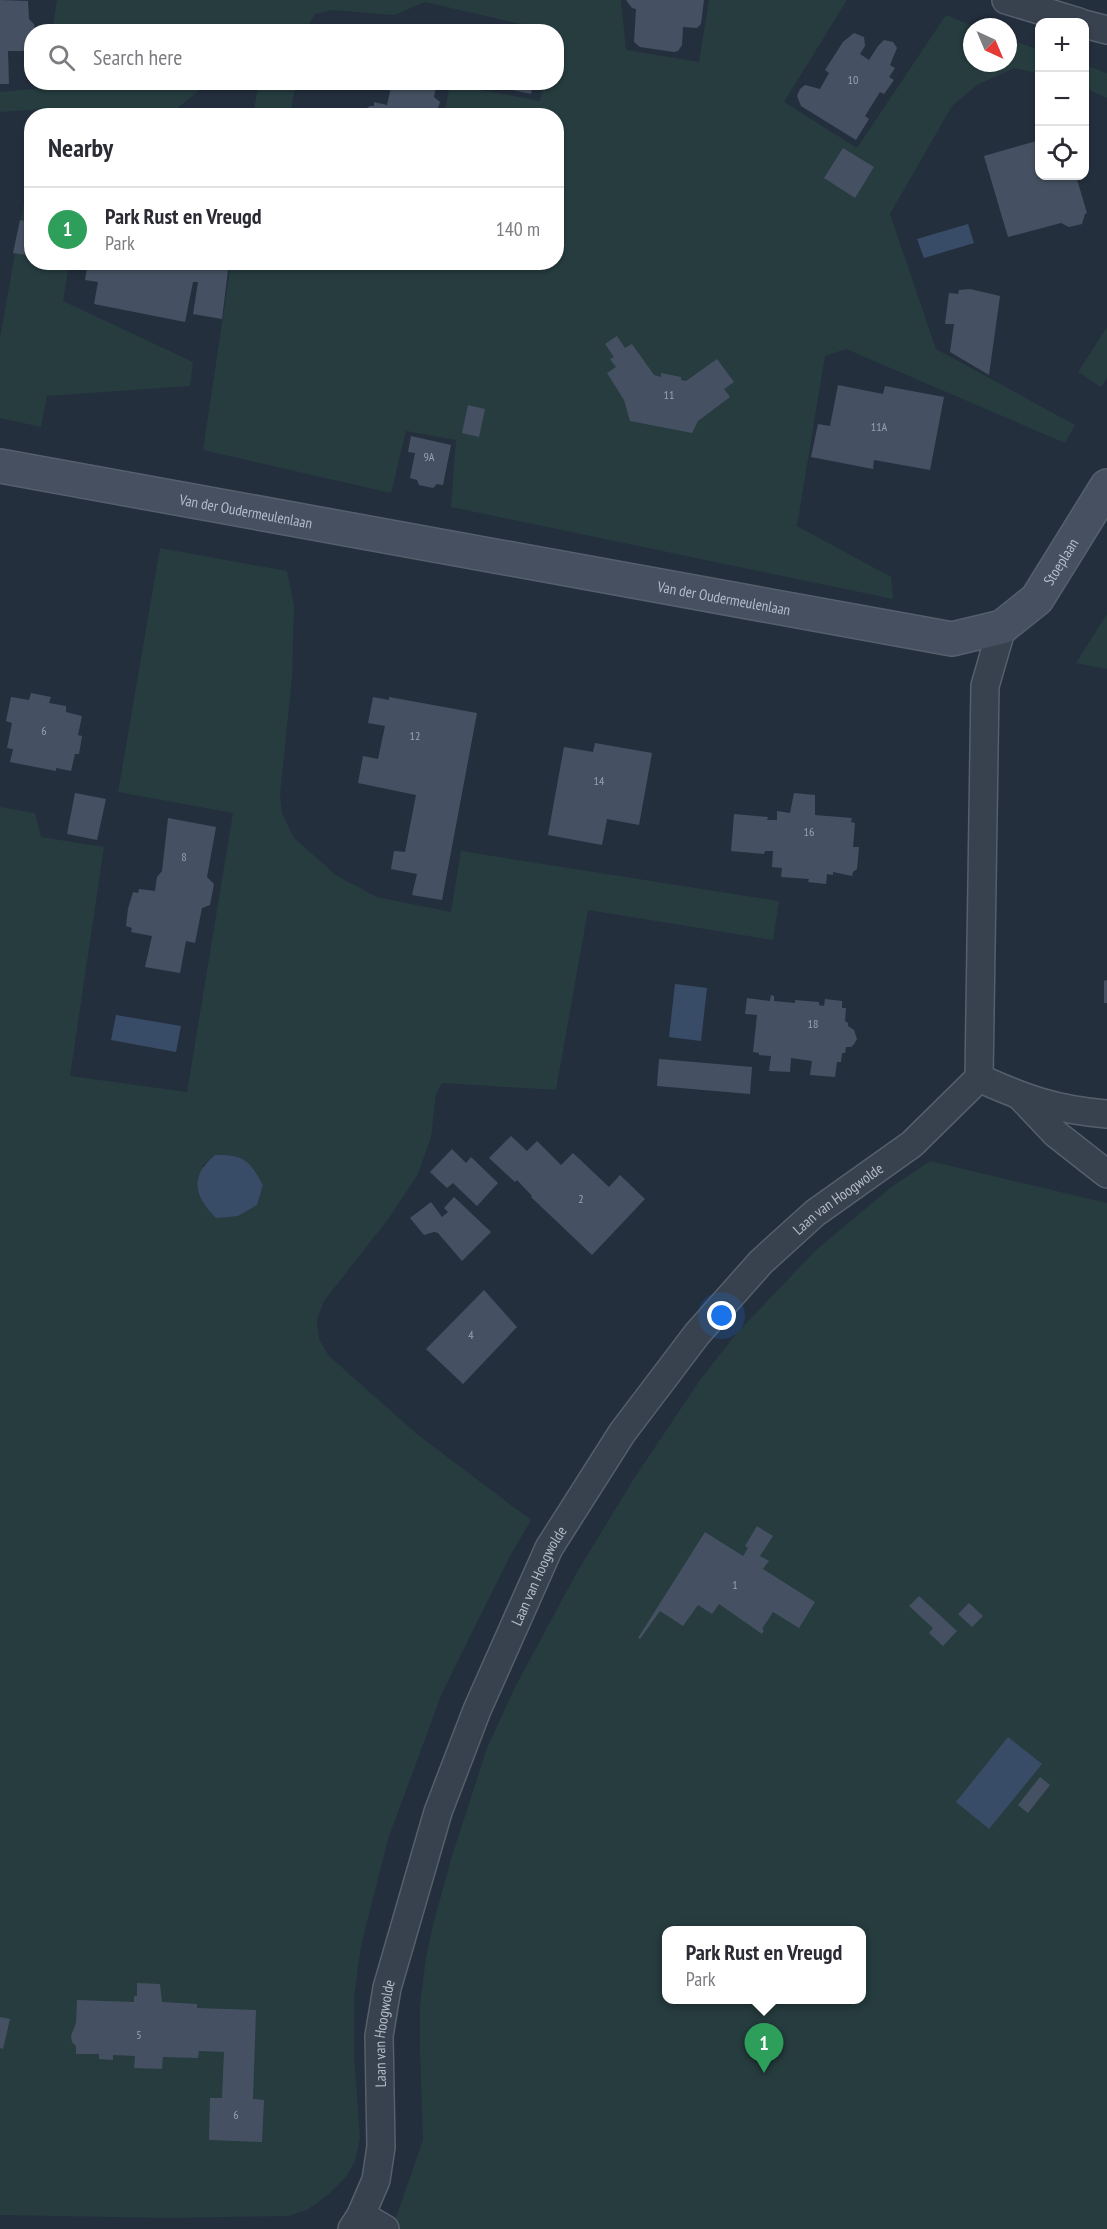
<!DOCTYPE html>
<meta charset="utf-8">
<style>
:root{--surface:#fff;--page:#f2f2f3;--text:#2b2b33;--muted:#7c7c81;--line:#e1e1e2;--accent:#ea580c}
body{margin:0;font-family:"PT Sans Narrow",sans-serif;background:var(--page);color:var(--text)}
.controls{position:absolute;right:18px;top:18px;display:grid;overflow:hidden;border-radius:12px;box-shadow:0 2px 4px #0004}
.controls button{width:54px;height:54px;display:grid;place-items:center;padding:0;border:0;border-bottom:2px solid var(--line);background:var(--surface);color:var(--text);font:30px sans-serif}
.compass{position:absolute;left:963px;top:18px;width:54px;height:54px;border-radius:50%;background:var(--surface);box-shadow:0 2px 4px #0004;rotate:136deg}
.you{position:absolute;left:722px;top:1316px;width:21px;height:21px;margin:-15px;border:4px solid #fff;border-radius:50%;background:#1a73e8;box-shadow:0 0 0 9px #1a73e833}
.badge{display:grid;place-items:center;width:39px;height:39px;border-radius:50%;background:var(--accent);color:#fff;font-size:20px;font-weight:700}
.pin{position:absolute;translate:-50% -50px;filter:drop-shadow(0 2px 3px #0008)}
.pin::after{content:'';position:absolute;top:32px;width:21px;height:18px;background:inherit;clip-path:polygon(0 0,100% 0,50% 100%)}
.popup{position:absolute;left:662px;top:1926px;width:204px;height:78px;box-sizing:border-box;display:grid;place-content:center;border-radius:12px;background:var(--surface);filter:drop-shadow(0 2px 4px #0005);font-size:20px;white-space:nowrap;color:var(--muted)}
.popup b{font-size:22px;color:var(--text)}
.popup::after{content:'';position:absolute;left:50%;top:100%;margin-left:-12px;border:12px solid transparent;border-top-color:var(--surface)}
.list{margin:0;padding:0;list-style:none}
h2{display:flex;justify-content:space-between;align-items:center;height:78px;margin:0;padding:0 24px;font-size:26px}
h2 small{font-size:20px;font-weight:400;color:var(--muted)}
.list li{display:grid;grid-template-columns:39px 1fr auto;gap:18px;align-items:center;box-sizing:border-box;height:84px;padding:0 24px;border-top:2px solid var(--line)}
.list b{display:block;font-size:22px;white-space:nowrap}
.list p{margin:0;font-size:20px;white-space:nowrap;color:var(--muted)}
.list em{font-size:20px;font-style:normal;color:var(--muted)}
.icon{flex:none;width:33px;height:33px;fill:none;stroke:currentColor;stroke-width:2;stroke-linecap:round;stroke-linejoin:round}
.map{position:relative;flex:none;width:1107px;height:2229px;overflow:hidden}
.search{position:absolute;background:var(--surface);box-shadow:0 2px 4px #0004;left:24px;top:24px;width:540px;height:66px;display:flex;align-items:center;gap:15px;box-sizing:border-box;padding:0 21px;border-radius:24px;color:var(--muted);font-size:22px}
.panel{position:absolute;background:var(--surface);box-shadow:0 2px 4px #0004;left:24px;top:108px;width:540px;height:162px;border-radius:24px}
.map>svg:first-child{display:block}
.green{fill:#263c3f;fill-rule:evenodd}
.water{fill:#394c67}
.building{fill:#455162}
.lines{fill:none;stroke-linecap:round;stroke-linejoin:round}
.street-casing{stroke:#565f6c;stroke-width:30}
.secondary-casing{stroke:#565f6c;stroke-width:36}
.street{stroke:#38414e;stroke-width:27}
.secondary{stroke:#465061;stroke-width:33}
.labels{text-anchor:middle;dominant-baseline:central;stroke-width:4.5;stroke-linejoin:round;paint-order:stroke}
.number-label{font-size:12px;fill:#98a1af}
.street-label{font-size:15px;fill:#b4bcc9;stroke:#1d2633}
</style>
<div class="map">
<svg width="1107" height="2229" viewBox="0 0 1107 2229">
<rect width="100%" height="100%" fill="#242f3e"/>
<g class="green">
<path d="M57,0H621L626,50L699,62L709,0H847L784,102L857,148L946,15L975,27H972V63H1008V39L1039,50V73L1014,68L977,85L952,106L890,214L936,349L1075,425L1065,443L846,349L825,356L797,526L891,577L893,599L451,507L456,440L406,431L391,493L203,450L231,263L556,262V116L444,115L450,84L540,101L544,83L556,82V32L425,2L394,15L332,10L315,14L305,31L52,32Z"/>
<path d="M1085,65L1107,73V98L1085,88Z"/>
<path d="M45,83V82L212,83L202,88L169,115H85L52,110L50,115H40L41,109L0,112V92L44,88Z"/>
<path d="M232,83H296L290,115H253L258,87Z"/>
<path d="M31,162L32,262L69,263L63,301L193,362L190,386L47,396L41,427L0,418V338Z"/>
<path d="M1107,327V378L1101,387L1078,372Z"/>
<path d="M160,548L287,571L294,605L292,678L280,794L282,814L294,838L337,876L377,897L451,912L461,851L779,901L773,940L588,910L556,1090L442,1083L436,1094L431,1137L418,1174L389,1218L324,1301L317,1320L319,1339L329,1356L418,1435L531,1520L510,1556L442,1693L388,1839L361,1946L354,1997V2054L360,2138L355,2161L346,2177L328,2195L307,2210L288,2216L168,2218L0,2215V807L35,813L41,837L104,847L70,1076L187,1092L233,813L118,792ZM215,1155C244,1154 250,1161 263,1185L257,1205L202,1166Z"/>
<path d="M1107,614V669L1076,663Z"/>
<path d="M930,1161L1107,1203V2229H392L423,2140L420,2051V2006L426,1957L434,1921L452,1856L487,1748L515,1687L576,1574L633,1480L700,1380L736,1334L815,1251L890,1188ZM666,1930H861V2000H666Z"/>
</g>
<g class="water">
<path d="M968,224L974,243L924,258L917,239Z"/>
<path d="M675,984L707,988L701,1041L669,1037Z"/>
<path d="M116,1015L181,1026L176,1052L111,1040Z"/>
<path d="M215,1155C244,1154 250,1161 263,1185L257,1205L238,1216L216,1218C193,1195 190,1176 215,1155Z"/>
<path d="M1008,1737L1042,1764L989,1829L956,1802Z"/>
</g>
<g class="building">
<path d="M0,0L28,1L29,19L34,24L35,32H32L29,51H8L9,84H0Z"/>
<path d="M626,0H704L701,24L697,28L683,27L682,45L678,51L674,52L640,47L634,42L636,9L632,8Z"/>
<path d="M854,33L864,37L865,46L860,54L869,60L878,46L884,40L893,42L897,48L890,65L895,68L889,77L894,80L884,94L880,92L865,116L869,119L856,140L801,106L797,96L800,89L805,85L820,89L829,73L825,70L843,42Z"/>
<path d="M418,82H437L434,97L440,102L438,108L434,111H431V114L361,116L362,111L370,106H374V102L387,105L392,83L417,87Z"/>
<path d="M504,82H534L531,94L503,88Z"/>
<path d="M1040,140V176H1076L1087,213L1085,214L1082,224L1069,227L1061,223L1008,237L984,156Z"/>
<path d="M843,148L874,167L855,198L824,178Z"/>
<path d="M20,220L32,222V256L13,253Z"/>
<path d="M88,262H174L193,266V262H229L222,319L193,314L198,282H193L185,322L94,304L98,282L85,280Z"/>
<path d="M970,289L1000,296L989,375L950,352L954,324H945L949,293L958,294L959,290Z"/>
<path d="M617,336L625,348L632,344L654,375L661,377V373L681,377V380L686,381L717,359L734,382L724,389L730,397L698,421L692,433L630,421L624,400L607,373L616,367L610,359L614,357L605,344Z"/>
<path d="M838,385L883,394L885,386L944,397L930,470L874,460L873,469L811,457L818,424L830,426Z"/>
<path d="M468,405L485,409L479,437L462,433Z"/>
<path d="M411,436L451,445L443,485L437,484L433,488L419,485L417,480L410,478L415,453L408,452Z"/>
<path d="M31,693L51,697L49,703L66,706V712L82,716L78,735L82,736L79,754H75L71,771L56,768V771L10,762L13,749L7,748L12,723L6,721L11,697L29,700Z"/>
<path d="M373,697L389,700V697L477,713L442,900L412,895L417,874L391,869L394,851L405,852L416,795L358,783L363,756L378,759L385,726L368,723Z"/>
<path d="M595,743L652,753L639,825L607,819L602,845L548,835L564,747L593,752Z"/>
<path d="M75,793L106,799L97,840L67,834Z"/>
<path d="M794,793L815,795V815L852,818L851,822L855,823L853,847H859L857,869L853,872L852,876L833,872V875L827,874L826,884L808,882L809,879L781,877L782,868L772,867L773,851H765L764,854L731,851L734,814L768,817L767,820H777V811L790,813Z"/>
<path d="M168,818L216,827L207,877L214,884L210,905L202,908L195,943L186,941L180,973L145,967L152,936L131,932L132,928L126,926L128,909L133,892L138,893L139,889L155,891L157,877L162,871Z"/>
<path d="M1107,980V1003H1104V981Z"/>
<path d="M771,995L774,996V1001L795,1003V1000L819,1002V1005L824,1006L825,999L842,1001V1008H846L845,1021L848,1023V1026L854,1030L857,1039L854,1044L851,1047H846L845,1053H842L841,1062H837L835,1077L810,1075L812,1061L791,1058L790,1072L769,1071L771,1056L759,1055V1053L753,1052L757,1015L745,1014L747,998L770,1001Z"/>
<path d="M659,1059L752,1067L750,1094L657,1086Z"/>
<path d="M511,1136L527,1151L537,1141L561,1165L573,1153L609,1187L620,1175L645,1199L592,1255L531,1197L532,1196L517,1180L515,1182L489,1158Z"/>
<path d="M452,1149L466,1163L471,1157L498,1183L477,1206L453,1183L447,1188L430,1172Z"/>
<path d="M454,1197L491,1232L462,1261L438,1233L434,1232L424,1235L410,1218L431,1202L442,1217L448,1212L444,1208Z"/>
<path d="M484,1290L517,1327L463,1384L426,1349Z"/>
<path d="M757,1526L773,1536L760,1556L769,1561L763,1569L815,1602L799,1628L773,1612L762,1629L764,1630L762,1634L719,1604L712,1614L698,1605L683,1626L660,1611L640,1639L638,1638L705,1532L743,1556L748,1548L745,1546Z"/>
<path d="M919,1596L957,1631L943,1646L929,1633L933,1628L909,1606Z"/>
<path d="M969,1603L983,1616L972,1627L958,1614Z"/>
<path d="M1040,1777L1050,1785L1028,1813L1018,1805Z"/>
<path d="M137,1983L160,1984L162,2002L197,2004V2008L256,2010L253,2099L264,2100L262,2142L209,2140L210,2098H222L224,2052L199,2051L198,2058L163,2057L162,2069L134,2068L135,2056L113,2055V2060L99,2059V2054H76V2046L72,2042L71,2036L76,2023L77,2000L134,2002V1996H137Z"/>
<path d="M0,2017L10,2019L3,2049L0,2048Z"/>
</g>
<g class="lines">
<defs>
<g id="street">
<path d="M1006,0L1079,22"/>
<path d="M1084,24L1107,30"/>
<path d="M979,1078L985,686L1002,627"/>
<path d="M979,1078C1025,1099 1057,1110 1107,1114"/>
<path d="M1022,1098L1056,1134L1107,1174"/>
<path d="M361,2215L385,2229"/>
<path id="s1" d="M352,2229L361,2215L376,2180L381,2147L379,2036L387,1988L438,1812L477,1710L549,1548L622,1433L697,1334L761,1262L815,1213L912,1144L979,1078"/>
</g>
<g id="secondary">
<path id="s2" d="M0,466L952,639L1002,627L1037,599L1107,486"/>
</g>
</defs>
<use href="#street" class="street-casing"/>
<use href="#secondary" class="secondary-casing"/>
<use href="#street" class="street"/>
<use href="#secondary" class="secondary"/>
</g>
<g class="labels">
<g class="number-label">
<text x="853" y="79">10</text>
<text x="669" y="394">11</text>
<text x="879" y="426">11A</text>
<text x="429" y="456">9A</text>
<text x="44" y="730">6</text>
<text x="415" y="735">12</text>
<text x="599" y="780">14</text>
<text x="809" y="831">16</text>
<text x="184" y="856">8</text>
<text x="813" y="1023">18</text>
<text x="581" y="1198">2</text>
<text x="471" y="1334">4</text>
<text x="735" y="1584">1</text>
<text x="139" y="2034">5</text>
<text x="236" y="2114">6</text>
</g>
<g class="street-label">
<text stroke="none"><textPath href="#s2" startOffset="250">Van der Oudermeulenlaan</textPath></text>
<text stroke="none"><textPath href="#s2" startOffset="1108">Stoeplaan</textPath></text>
<text stroke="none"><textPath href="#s2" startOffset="736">Van der Oudermeulenlaan</textPath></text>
<text stroke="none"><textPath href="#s1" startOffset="1174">Laan van Hoogwolde</textPath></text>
<text stroke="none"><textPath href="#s1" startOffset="688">Laan van Hoogwolde</textPath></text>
<text stroke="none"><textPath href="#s1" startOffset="202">Laan van Hoogwolde</textPath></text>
</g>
</g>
</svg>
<div class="controls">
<button>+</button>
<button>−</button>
<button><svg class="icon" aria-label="locate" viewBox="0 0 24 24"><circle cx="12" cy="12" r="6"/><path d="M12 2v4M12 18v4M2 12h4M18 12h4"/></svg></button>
</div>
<svg class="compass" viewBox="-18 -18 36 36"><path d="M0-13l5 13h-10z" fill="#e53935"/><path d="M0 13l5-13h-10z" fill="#7c7c81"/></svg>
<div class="you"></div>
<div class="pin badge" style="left:764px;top:2073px;background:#2e9e5b">1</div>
<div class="popup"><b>Park Rust en Vreugd</b>Park</div>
<div class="search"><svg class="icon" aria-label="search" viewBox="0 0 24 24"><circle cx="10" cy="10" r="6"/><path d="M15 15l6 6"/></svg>Search here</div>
<section class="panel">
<h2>Nearby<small></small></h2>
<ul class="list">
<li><span class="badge" style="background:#2e9e5b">1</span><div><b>Park Rust en Vreugd</b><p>Park</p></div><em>140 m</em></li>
</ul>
</section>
</div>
